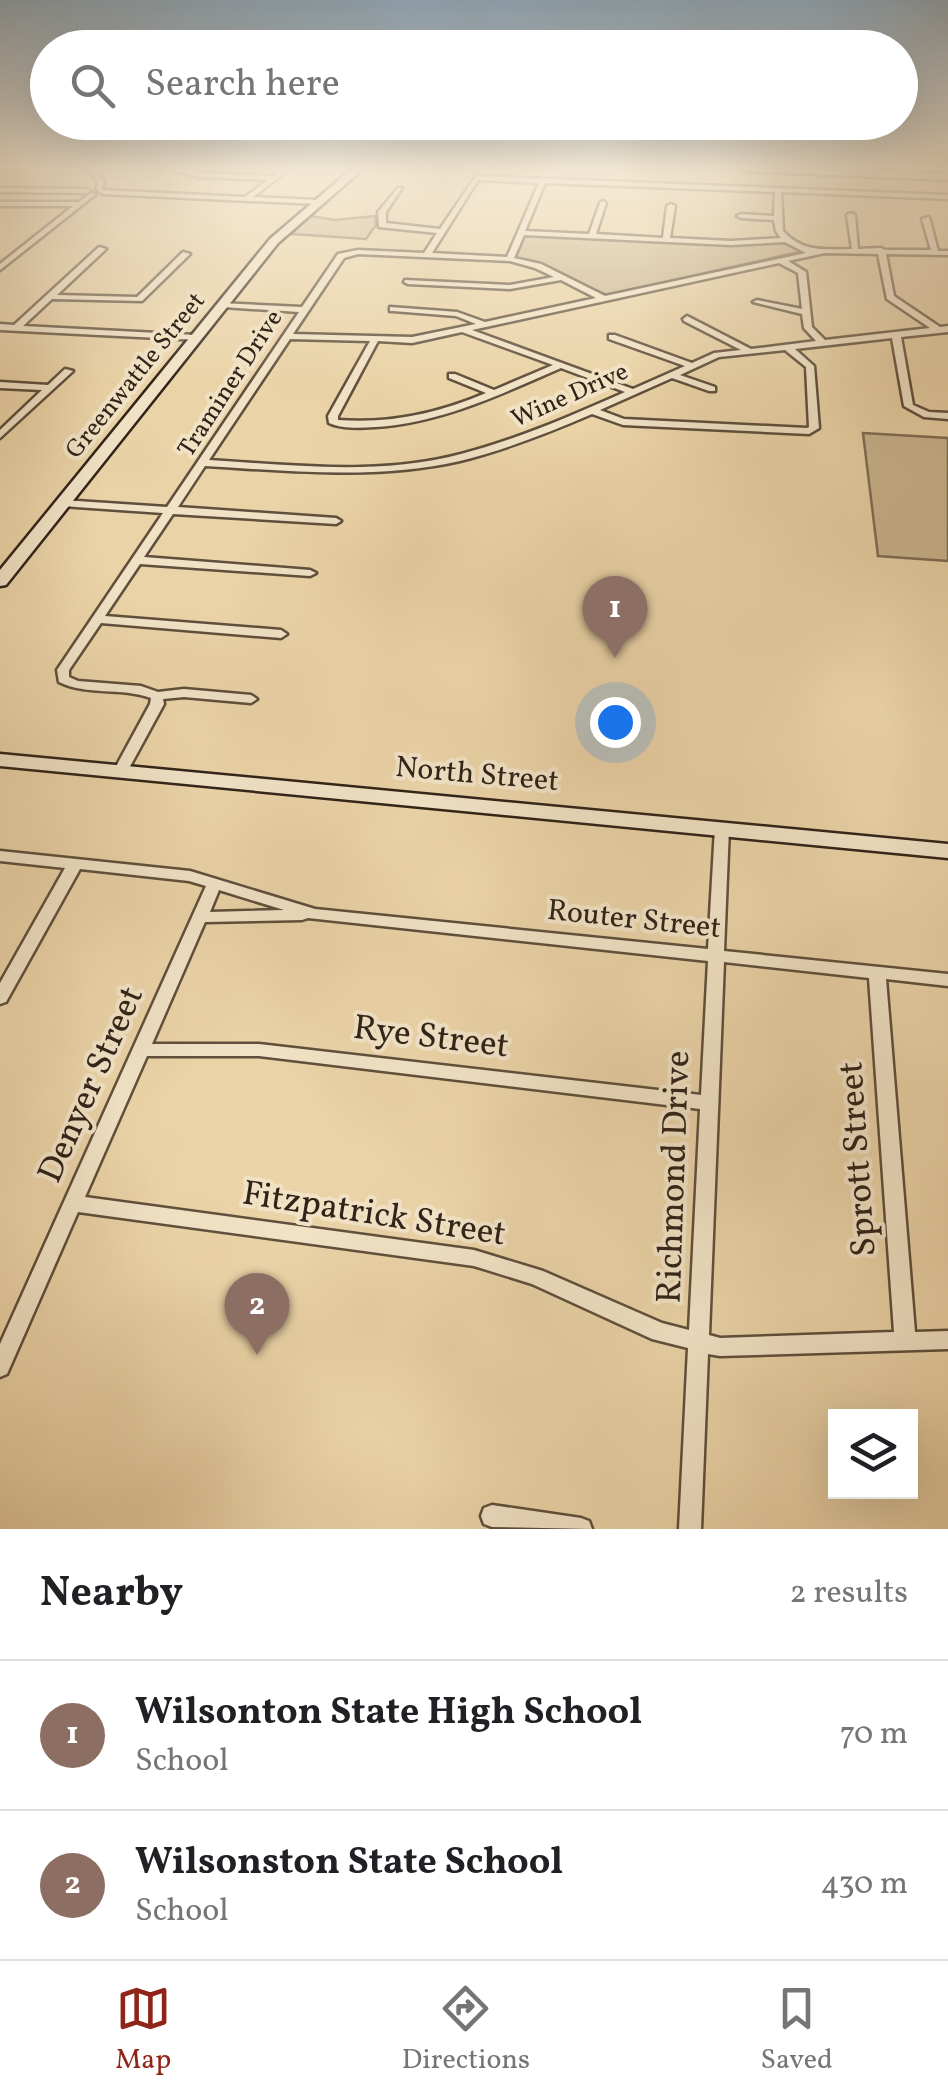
<!DOCTYPE html>
<style>
:root{--surface:#fff;--page:#f2f2f2;--text:#202124;--muted:#757577;--line:#e0e0e0;--accent:#8f2418}
body{margin:0;font-family:Vollkorn,serif;background:var(--page);color:var(--text)}
.controls{position:absolute;right:30px;bottom:30px;display:grid;overflow:hidden;border-radius:0px;box-shadow:0 10px 40px #0002}
.controls button{width:90px;height:90px;display:grid;place-items:center;padding:0;border:0;border-bottom:2px solid var(--line);background:var(--surface);color:var(--text);font:50px sans-serif}
.you{position:absolute;left:615px;top:722px;width:35px;height:35px;margin:-25px;border:8px solid #fff;border-radius:50%;background:#1a73e8;box-shadow:0 0 0 15px #1a73e833}
.badge{display:grid;place-items:center;width:65px;height:65px;border-radius:50%;background:var(--accent);color:#fff;font-size:32px;font-weight:700}
.pin{position:absolute;translate:-50% -82px;filter:drop-shadow(0 2px 5px #0008)}
.pin::after{content:'';position:absolute;top:52px;width:35px;height:30px;background:inherit;clip-path:polygon(0 0,100% 0,50% 100%)}
.list{margin:0;padding:0;list-style:none}
h2{display:flex;justify-content:space-between;align-items:center;height:130px;margin:0;padding:0 40px;font-size:42px}
h2 small{font-size:32px;font-weight:400;color:var(--muted)}
.list li{display:grid;grid-template-columns:65px 1fr auto;gap:30px;align-items:center;box-sizing:border-box;height:150px;padding:0 40px;border-top:2px solid var(--line)}
.list b{display:block;font-size:38px;white-space:nowrap}
.list p{margin:0;font-size:32px;white-space:nowrap;color:var(--muted)}
.list em{font-size:32px;font-style:normal;color:var(--muted)}
.icon{flex:none;width:55px;height:55px;fill:none;stroke:currentColor;stroke-width:2;stroke-linecap:round;stroke-linejoin:round}
.map{position:relative;flex:none;width:948px;height:1529px;overflow:hidden}
.search{position:absolute;background:var(--surface);box-shadow:0 10px 40px #0002;left:30px;right:30px;top:30px;height:110px;display:flex;align-items:center;gap:25px;box-sizing:border-box;padding:0 35px;border-radius:55px;color:var(--muted);font-size:38px}
.sheet{height:430px;background:var(--surface)}
nav{display:flex;justify-content:space-around;align-items:center;box-sizing:border-box;height:140px;border-top:2px solid var(--line);background:var(--surface);font-size:28px;color:var(--muted)}
nav a{display:grid;justify-items:center;gap:5px}
nav .on{color:var(--accent)}
.map>svg:first-child{display:block}
.green{fill:#cbb58f;stroke:#7e6c54;stroke-width:2.5}
.lines{fill:none;stroke-linecap:round;stroke-linejoin:round}
.street-casing{stroke:#5f4f3c;stroke-width:5}
.secondary-casing{stroke:#312318;stroke-width:5}
.street{fill:#f1e2c6;fill-rule:evenodd}
.secondary{fill:#f1e2c6;fill-rule:evenodd}
.labels{text-anchor:middle;dominant-baseline:central;stroke-width:8;stroke-linejoin:round;paint-order:stroke}
.far-street-label{font-size:25px;fill:#312318;stroke:#f1e2c6}
.street-label{font-size:30px;fill:#312318;stroke:#f1e2c6}
.near-street-label{font-size:35px;fill:#312318;stroke:#f1e2c6}
</style>
<div class="map">
<svg width="948" height="1529" viewBox="0 0 948 1529">
<rect width="100%" height="100%" fill="#ead3a7"/>
<filter id="stains"><feTurbulence type="fractalNoise" baseFrequency=".002" numOctaves="4"/><feColorMatrix values="0 0 0 0 .2 0 0 0 0 .09 0 0 0 0 .02 0 0 0 .5 -.17"/></filter>
<radialGradient id="worn" r=".72"><stop offset=".6" stop-color="#630" stop-opacity="0"/><stop offset="1" stop-color="#630" stop-opacity=".3"/></radialGradient>
<g class="green">
<path d="M310,216L335,220L375,216L376,225L366,239L291,234Z"/>
<path d="M533,235L740,245L781,242L803,251L607,295L516,258L524,237Z"/>
<path d="M863,433L948,438V561L878,556Z"/>
</g>
<g class="lines">
<defs>
<g id="street">
<path d="M87,168H94L104,182L102,190L245,197L268,180L199,177L165,168H178L199,173L273,176L284,168H291L253,197L317,200L320,202L317,204L103,194L96,189L98,182Z"/>
<path d="M476,176L948,195V199L781,192L783,231C803,253 825,249 852,249L847,215L851,213L855,215L858,249L881,248L885,250H931L922,219L929,217L938,251H948V255L886,254L894,296L940,327L948,326V332L901,337L913,405L929,412L948,413V419L924,417L904,406L892,338L795,349L814,366L819,428L809,434L623,425L592,414C550,432 505,450 460,461C377,480 290,471 205,466L178,507L336,518L341,521L336,524L173,514L144,557L310,570L316,573L310,576L140,564L105,616L281,630L287,634L281,638L101,623L69,670V677L78,681L141,686L158,692L184,689L251,695L257,699L251,703L184,697L163,699L164,704L127,772L125,775H115L113,772L150,704L151,698C121,687 87,696 59,682L57,670L163,513L62,506L57,503L62,500L167,507L299,312L223,307H220V303L302,307L338,254L358,250L424,253L437,233L379,227L378,212L398,188H402L386,212V223L440,229ZM478,180L539,183L507,257L432,253ZM545,183L775,192L774,216L741,214L737,216L741,218L774,220L776,231L781,238L731,241L670,238L675,206L671,204L667,206L663,238L596,234L606,203L603,201L600,203L589,234L525,231ZM524,235L731,245L785,242L806,253L605,296L541,264L514,258ZM825,253L878,254L887,299L930,328L825,340L812,327L806,272L788,261ZM358,254L510,261L535,268L554,277L510,285L405,280L404,282L408,284L510,289L561,280L596,298L485,322L457,312L390,307V311H393L456,316L476,324L412,337L293,334L344,258ZM779,263L798,273L802,309L757,300L753,302L802,314L804,328L816,341L751,349L687,316L683,319L684,321L741,350L714,353L692,363L615,335H609V339L685,366L633,389L472,330ZM462,332L553,365L494,390L455,374H449V378L486,393C438,413 391,424 338,420V416L378,341L412,343ZM290,339L370,341L328,416L329,423C342,429 360,428 375,427C441,423 501,394 561,368L625,392C571,416 518,439 461,454C379,476 291,465 209,460ZM785,350L806,367L809,427L807,428L624,419L600,410L672,378L709,391H715V387L680,375L719,357Z"/>
<path d="M0,188L87,189L90,191L87,193L0,192Z"/>
<path d="M91,193L96,194L0,270V264L73,206H0V202H79Z"/>
<path d="M99,247L106,249L57,295L137,297L183,252L190,254L142,301L52,299L23,326L196,335L199,336V340L0,330V324L14,325Z"/>
<path d="M65,369L73,371L0,438V430L42,390L0,388V382L48,385Z"/>
<path d="M722,823L729,828L724,951L948,974V986L886,979L915,1332L948,1331V1349L720,1356L708,1354L701,1529H679L688,1348L652,1339L532,1284L474,1266L78,1212L7,1374L0,1377V1344L206,886L189,881L80,869L6,1002L0,1004V983L65,868L0,861V851L190,871L315,909L708,949L715,828ZM219,890L284,910L210,912ZM308,918L708,961L701,1095L259,1044H152L205,922L302,920ZM724,962L869,978L894,1332L720,1338L709,1335ZM147,1056H259L700,1109L689,1330L662,1323L543,1271L474,1250L85,1197Z"/>
<path d="M492,1505L581,1518L589,1521L592,1529L492,1527L484,1524L481,1516L484,1508Z"/>
</g>
<g id="secondary">
<path d="M353,168H364L278,243L6,585L0,586V570L270,239Z"/>
<path d="M741,168L948,174V180L746,171Z"/>
<path d="M0,754L948,844V858L0,766Z"/>
</g>
</defs>
<use href="#street" class="street-casing"/>
<use href="#secondary" class="secondary-casing"/>
<use href="#street" class="street"/>
<use href="#secondary" class="secondary"/>
</g>
<linearGradient id="sky" x2="0" y2="1"><stop stop-color="#8fa8ba"/><stop offset="0.44" stop-color="#f6ebd7"/><stop offset="1" stop-color="#f6ebd7" stop-opacity="0"/></linearGradient>
<rect width="948" height="382" fill="url(#sky)"/>
<g class="labels">
<g class="far-street-label">
<text transform="translate(136 376) rotate(-51)">Greenwattle Street</text>
<text transform="translate(231 384) rotate(-57)">Traminer Drive</text>
<text transform="translate(570 396) rotate(-24)">Wine Drive</text>
</g>
<g class="street-label">
<text transform="translate(477 775) rotate(5)">North Street</text>
<text transform="translate(634 920) rotate(6)">Router Street</text>
</g>
<g class="near-street-label">
<text transform="translate(431 1038) rotate(7)">Rye Street</text>
<text transform="translate(92 1085) rotate(-66)">Denyer Street</text>
<text transform="translate(859 1159) rotate(-94)">Sprott Street</text>
<text transform="translate(675 1177) rotate(-88)">Richmond Drive</text>
<text transform="translate(374 1215) rotate(9)">Fitzpatrick Street</text>
</g>
</g>
<rect width="100%" height="100%" filter="url(#stains)"/>
<rect width="100%" height="100%" fill="url(#worn)"/>
</svg>
<div class="controls">
<button><svg class="icon" aria-label="layers" viewBox="0 0 24 24"><path d="M12 4l9 5-9 5-9-5zM3 14l9 5 9-5"/></svg></button>
</div>
<div class="you"></div>
<div class="pin badge" style="left:615px;top:658px;background:#8d6e63">1</div>
<div class="pin badge" style="left:257px;top:1355px;background:#8d6e63">2</div>
<div class="search"><svg class="icon" aria-label="search" viewBox="0 0 24 24"><circle cx="10" cy="10" r="6"/><path d="M15 15l6 6"/></svg>Search here</div>
</div>
<section class="sheet">
<h2>Nearby<small>2 results</small></h2>
<ul class="list">
<li><span class="badge" style="background:#8d6e63">1</span><div><b>Wilsonton State High School</b><p>School</p></div><em>70 m</em></li>
<li><span class="badge" style="background:#8d6e63">2</span><div><b>Wilsonston State School</b><p>School</p></div><em>430 m</em></li>
</ul>
</section>
<nav>
<a class="on"><svg class="icon" aria-label="map" viewBox="0 0 24 24"><path d="M3 6l6-2 6 2 6-2v14l-6 2-6-2-6 2zM9 4v14M15 6v14"/></svg>Map</a>
<a><svg class="icon" aria-label="directions" viewBox="0 0 24 24"><path d="M12 3l9 9-9 9-9-9zM9 14v-3h6M13 9l2 2-2 2"/></svg>Directions</a>
<a><svg class="icon" aria-label="saved" viewBox="0 0 24 24"><path d="M7 4h10v16l-5-4-5 4z"/></svg>Saved</a>
</nav>
